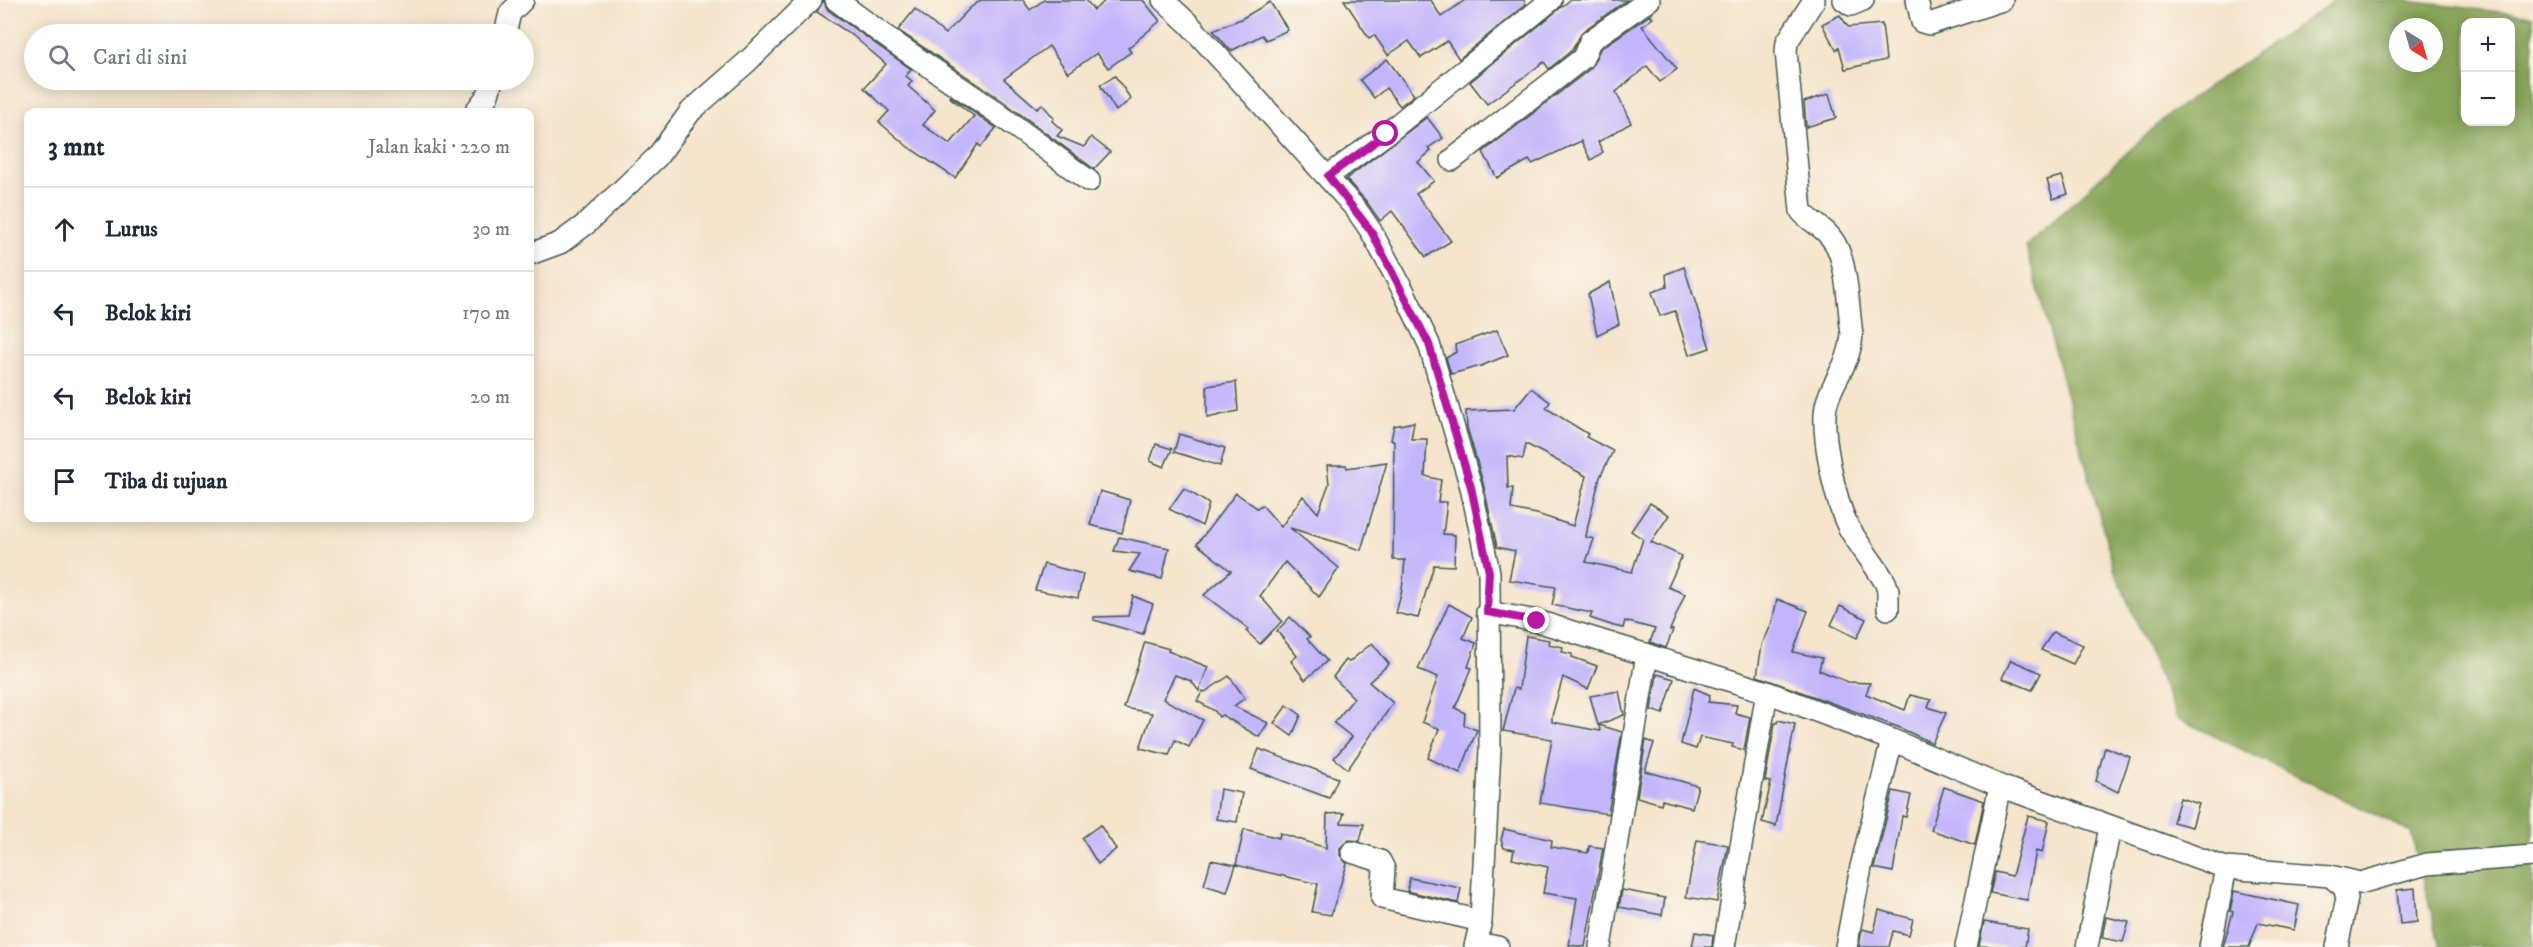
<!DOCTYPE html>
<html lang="id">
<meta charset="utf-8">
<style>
:root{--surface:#fff;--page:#f6f6f7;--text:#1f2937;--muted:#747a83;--line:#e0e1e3}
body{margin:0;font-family:"IM FELL DW Pica",serif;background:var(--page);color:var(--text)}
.controls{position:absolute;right:18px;top:18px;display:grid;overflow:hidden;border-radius:12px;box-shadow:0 3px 15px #0003}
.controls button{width:54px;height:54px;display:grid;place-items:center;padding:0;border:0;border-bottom:2px solid var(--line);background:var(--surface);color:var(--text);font:30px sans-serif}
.compass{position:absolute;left:2389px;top:18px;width:54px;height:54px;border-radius:50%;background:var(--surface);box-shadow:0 3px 15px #0003;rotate:143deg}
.stop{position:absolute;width:18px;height:18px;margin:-14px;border:4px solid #b5179e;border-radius:50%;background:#fff}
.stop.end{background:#b5179e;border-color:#fff;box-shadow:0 2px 6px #0008}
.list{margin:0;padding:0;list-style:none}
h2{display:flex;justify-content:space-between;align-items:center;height:78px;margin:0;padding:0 24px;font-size:26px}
h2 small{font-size:20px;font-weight:400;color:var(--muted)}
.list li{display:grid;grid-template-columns:39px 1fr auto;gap:18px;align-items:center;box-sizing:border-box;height:84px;padding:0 24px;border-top:2px solid var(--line)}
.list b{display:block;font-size:22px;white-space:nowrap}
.list em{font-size:20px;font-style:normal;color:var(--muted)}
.icon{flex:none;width:33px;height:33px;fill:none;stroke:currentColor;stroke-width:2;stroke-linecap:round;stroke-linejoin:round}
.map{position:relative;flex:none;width:2533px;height:947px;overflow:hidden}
.search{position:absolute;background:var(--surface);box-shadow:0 3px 15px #0003;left:24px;top:24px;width:510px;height:66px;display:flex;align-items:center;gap:15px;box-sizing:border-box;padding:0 21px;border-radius:33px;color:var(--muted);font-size:22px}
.panel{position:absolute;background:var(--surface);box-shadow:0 3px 15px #0003;left:24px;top:108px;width:510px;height:414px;border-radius:12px}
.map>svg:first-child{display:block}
.forest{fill:#8aa65a;stroke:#547247;stroke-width:1.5;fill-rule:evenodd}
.building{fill:#c3b5fc;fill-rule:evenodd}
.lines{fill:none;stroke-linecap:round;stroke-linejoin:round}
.street-casing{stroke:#3f564b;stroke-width:24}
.street{stroke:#fff;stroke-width:21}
.route{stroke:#b5179e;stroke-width:8}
</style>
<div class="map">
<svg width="2533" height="947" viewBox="0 0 2533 947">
<rect width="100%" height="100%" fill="#fbf7ec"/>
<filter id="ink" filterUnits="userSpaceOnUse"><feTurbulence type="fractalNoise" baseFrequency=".0167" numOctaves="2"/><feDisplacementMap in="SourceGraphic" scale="12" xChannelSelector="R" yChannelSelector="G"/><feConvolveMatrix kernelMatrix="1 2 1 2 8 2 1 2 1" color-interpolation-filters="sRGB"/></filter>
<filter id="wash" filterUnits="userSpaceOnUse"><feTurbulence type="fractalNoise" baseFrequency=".008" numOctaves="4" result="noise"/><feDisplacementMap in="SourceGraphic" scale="24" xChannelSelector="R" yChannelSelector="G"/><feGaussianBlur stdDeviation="1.35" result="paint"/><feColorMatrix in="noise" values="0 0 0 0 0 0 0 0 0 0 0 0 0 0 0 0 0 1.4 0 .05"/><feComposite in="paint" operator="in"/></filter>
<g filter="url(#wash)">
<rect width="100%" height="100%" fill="#f5e4cb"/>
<path class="forest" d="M2335,0H2399L2533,16V947H2440L2411,832L2177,718L2114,569L2026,246L2169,114ZM2466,22H2510V122H2466ZM2398,27H2434V63H2398Z"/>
<g id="blocks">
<g class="building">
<path d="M823,0L828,10L911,69L906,76L912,81L908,86L935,110L923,125L950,144L974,116L949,97L950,96L996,128L981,147L978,144L955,178L908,147L879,122L889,111L864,88L886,64L852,35L817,12Z"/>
<path d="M981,0H1023L1030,10L1044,0H1086L1094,10L1106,0H1143L1160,21L1128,48L1131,52L1108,68L1097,53L1068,73L1049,46L1004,79L1037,108L1042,104L1054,118L1052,121L1062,130L1057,136L1084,147L1091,137L1110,152L1094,169L1000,99L898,30L915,9L945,34L969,9Z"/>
<path d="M1344,0H1431L1441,17L1465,0H1524L1526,4L1459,59L1447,41L1421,58L1409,41L1388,55L1374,35L1369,38Z"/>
<path d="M1570,0H1627L1583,31L1572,50L1549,69L1544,62L1487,104L1470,82Z"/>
<path d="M1270,2L1288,30L1266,40L1262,35L1231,51L1213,30L1241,19Z"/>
<path d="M1650,15L1653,18L1642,26L1677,69L1660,82L1647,66L1616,92L1631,123L1598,142L1603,152L1591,160L1581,141L1532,164L1529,160L1497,178L1483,152L1591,68L1600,49Z"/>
<path d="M1840,15L1848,27L1882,24L1886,60L1845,69L1839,47L1836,50L1822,24Z"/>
<path d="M1387,59L1414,95L1400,106L1386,88L1374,98L1360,80Z"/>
<path d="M1115,76L1131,99L1116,111L1100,85Z"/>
<path d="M1829,94L1836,118L1806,127L1804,102Z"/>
<path d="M1427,117L1443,138L1428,148L1431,151L1418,162L1434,181L1416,194L1451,241L1426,257L1392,211L1380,221L1366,201L1346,179Z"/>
<path d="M2062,176L2068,194L2053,199L2047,180Z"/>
<path d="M1684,267L1710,348L1689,355L1675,311L1660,316L1652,292L1667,287L1666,274Z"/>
<path d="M1610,282L1619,324L1597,335L1588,294Z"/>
<path d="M1497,330L1508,355L1481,366L1451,374L1446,358L1456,352L1455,345Z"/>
<path d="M1236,382L1238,411L1207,418V386Z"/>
<path d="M1531,388L1550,402L1546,408L1588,434L1586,437L1613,451L1600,477L1588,525L1586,537L1594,539L1586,562L1632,572L1643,539L1631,531L1650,503L1669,515L1651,542L1682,556L1668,587L1685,594L1670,630H1673L1666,648L1650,642L1655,629L1625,621L1623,628L1614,626L1590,618L1592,613L1552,605L1556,587L1509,580L1515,551L1497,547L1483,483L1467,427L1466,411L1514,409ZM1526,444L1586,476L1573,526L1537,514L1511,509L1513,488H1508L1507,456L1523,459Z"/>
<path d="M1414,422L1411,439H1427L1425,476L1441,480L1438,502H1447L1443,534L1455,535L1454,566L1434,565L1418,618L1396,613L1402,590L1405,560H1393L1394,441L1391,440L1394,426Z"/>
<path d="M1179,434L1225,448L1220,466L1174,452Z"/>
<path d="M1156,444L1172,449L1164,467L1150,461Z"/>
<path d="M1387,462L1361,550L1290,528L1339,568L1319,597L1285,562L1260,596L1282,621L1260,644L1246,631L1249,629L1204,595L1231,571L1197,544L1236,493L1257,508L1262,505L1281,527L1303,496L1318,513L1329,484L1327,465H1346L1347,468Z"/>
<path d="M1184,488L1209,504L1202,526L1169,509Z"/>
<path d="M1100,491L1130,500L1122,533L1090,525Z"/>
<path d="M1119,537L1169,548L1162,579L1129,571L1140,554L1114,551Z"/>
<path d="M1044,564L1083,574L1078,598L1035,590Z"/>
<path d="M1133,596L1153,604L1143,634L1094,620V617L1128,616Z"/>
<path d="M1777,599L1808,611L1793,652L1822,658L1819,670L1848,682L1870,683L1866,694L1905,710L1910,695L1931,700L1928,707L1946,713L1932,743L1898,727L1757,676L1762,645L1772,623Z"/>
<path d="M1449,604L1472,617L1463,638L1476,643L1468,667L1472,668L1455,708L1465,713L1464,725L1477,730L1460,773L1428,758L1439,729L1422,722L1438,677L1418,669Z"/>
<path d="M1840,606L1866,619L1857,638L1831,625Z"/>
<path d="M1290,617L1310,637L1307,639L1327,661L1305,680L1291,661L1297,656L1277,631Z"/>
<path d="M2053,632L2083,645L2073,664L2041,650Z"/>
<path d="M1526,636L1549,640L1548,644L1563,647L1562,652L1572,654V657L1597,666L1588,689L1563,677L1552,716V722L1600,731L1599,725L1622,732L1608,814L1540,803L1552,739L1503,731L1514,688L1519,689Z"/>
<path d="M1145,642L1169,649L1168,651L1208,667L1199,691L1191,681L1175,675L1163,699L1203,720L1189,747L1175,740L1169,755L1140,748L1152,713L1124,708Z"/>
<path d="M1372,643L1389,664L1369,682L1393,703L1348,769L1334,758L1352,737L1334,723L1354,698L1333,677L1346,660L1349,662Z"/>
<path d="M2011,660L2041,673L2032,690L2002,678Z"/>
<path d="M1657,674L1674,679L1663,714L1651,710Z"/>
<path d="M1229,676L1245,698L1234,706L1268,723L1259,737L1222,715L1219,717L1215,711L1197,701L1203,691L1205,692Z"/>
<path d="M1694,688L1710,695L1708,702L1737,705L1735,713L1750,717L1744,750L1732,747L1733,744L1700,737L1696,749L1681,744Z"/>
<path d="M1619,691L1624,715L1598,725L1590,696Z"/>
<path d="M1287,705L1301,715L1292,736L1274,723Z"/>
<path d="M1778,720L1795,724L1776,826L1762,822L1771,782L1765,781L1775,723H1777Z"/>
<path d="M1646,740L1654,743L1645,771L1698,786L1692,808L1662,800L1661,804L1637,797Z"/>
<path d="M2105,747L2130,757L2118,792L2096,781Z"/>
<path d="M1259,749L1338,778L1329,798L1251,769Z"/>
<path d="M1944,787L1984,801L1975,845L1931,830Z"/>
<path d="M1220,789L1242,793L1237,822L1216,819Z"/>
<path d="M1893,791L1911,795L1906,817L1902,816L1893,872L1874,868Z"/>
<path d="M2180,798L2199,804L2192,827L2173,822Z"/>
<path d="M1344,813L1341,823L1364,824L1360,841L1349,840L1340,848V855L1347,864L1331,915L1312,912L1318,884L1236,865L1244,829L1279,838L1280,833L1326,848L1327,814Z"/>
<path d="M2028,816L2049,821L2042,853L2036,851L2027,900L1990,893L1995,872L2012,876Z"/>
<path d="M1100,825L1116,849L1098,864L1082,838Z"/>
<path d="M1504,829L1552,840L1551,847L1588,853L1589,846L1603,848L1585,947L1569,945L1577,898L1543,893L1548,867L1512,859L1514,850L1504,848L1501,840Z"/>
<path d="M1697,840L1728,845L1717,902L1686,897Z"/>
<path d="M1211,860L1236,865L1227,892L1204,885Z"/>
<path d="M1410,878L1461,888L1458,903L1407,891Z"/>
<path d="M2415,888L2417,922L2400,924L2397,890Z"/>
<path d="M1622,890L1665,898L1662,915L1619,907Z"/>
<path d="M2234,891L2299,905L2294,930L2258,923L2249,947H2223L2233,912L2230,911Z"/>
<path d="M1879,910L1913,919L1909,935L1893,931L1889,947H1859L1862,929L1874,932Z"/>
<path d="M2106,917L2129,922L2123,942L2102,938Z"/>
<path d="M1984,922L2028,929L2025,947L1979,946Z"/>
<path d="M1695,932L1713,935L1712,947H1692Z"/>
</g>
</g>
</g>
<g filter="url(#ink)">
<use href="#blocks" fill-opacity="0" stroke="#3f564b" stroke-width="1.5"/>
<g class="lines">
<defs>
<g id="street">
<path d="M836,0L892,41L993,110L1089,181"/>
<path d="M1163,0L1189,24L1356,209L1371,231L1403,290L1429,344L1471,487L1489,572L1490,750L1481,921L1475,947"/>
<path d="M1814,0L1787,42L1786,51L1801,211C1810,222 1824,227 1832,239C1848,259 1848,309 1852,334C1850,365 1834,377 1827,402C1819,429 1836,504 1849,528C1860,547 1874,563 1885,582L1888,590V609"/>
<path d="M1844,0L1851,5L1863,0"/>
<path d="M1917,0L1922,22L1929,24L2002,0"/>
<path d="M505,34L510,13L523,0"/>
<path d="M475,112L488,95L492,80"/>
<path d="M1452,160L1583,58L1590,41L1649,0"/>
<path d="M1328,176L1386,134L1551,0"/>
<path d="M530,254L560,243L586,224L657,157L691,111L748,61L811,0"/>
<path d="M1487,612L1537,621L1767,692L1892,740L2000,786L2226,868L2330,876L2344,887L2347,898L2337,947"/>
<path d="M1352,852L1380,861L1384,869L1382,898L1481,921"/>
<path d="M2330,876L2360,883L2427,864L2533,856"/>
<path d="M1476,943L1498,947"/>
<path d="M1600,947L1647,654"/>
<path d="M1724,947L1767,692"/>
<path d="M1846,947L1861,867L1892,740"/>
<path d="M1966,947L2000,786"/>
<path d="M2087,947L2110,827"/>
<path d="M2210,947L2226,868"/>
</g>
</defs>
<use href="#street" class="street-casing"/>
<use href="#street" class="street"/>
</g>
</g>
<g class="lines" filter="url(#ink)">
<path class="route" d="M1386,134L1328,176L1371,231L1429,344L1471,487L1489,572L1487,612L1537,621"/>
</g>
</svg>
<div class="controls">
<button>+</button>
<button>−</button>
</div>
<svg class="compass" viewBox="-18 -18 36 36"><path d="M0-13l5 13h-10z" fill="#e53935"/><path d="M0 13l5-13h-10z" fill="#747a83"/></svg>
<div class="stop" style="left:1386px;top:134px"></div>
<div class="stop end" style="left:1537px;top:621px"></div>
<div class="search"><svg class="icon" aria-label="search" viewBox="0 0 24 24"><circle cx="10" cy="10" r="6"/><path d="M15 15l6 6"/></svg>Cari di sini</div>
<section class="panel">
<h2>3 mnt<small>Jalan kaki · 220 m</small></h2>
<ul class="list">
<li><svg class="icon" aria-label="ahead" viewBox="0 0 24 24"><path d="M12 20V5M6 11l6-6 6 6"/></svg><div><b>Lurus</b></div><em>30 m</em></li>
<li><svg class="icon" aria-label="left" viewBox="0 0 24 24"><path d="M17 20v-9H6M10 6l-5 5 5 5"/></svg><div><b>Belok kiri</b></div><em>170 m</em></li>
<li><svg class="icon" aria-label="left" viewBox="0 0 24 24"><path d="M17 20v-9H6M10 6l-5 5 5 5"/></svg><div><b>Belok kiri</b></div><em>20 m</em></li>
<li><svg class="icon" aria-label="arrive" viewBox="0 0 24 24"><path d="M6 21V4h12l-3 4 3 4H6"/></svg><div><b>Tiba di tujuan</b></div></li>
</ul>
</section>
</div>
